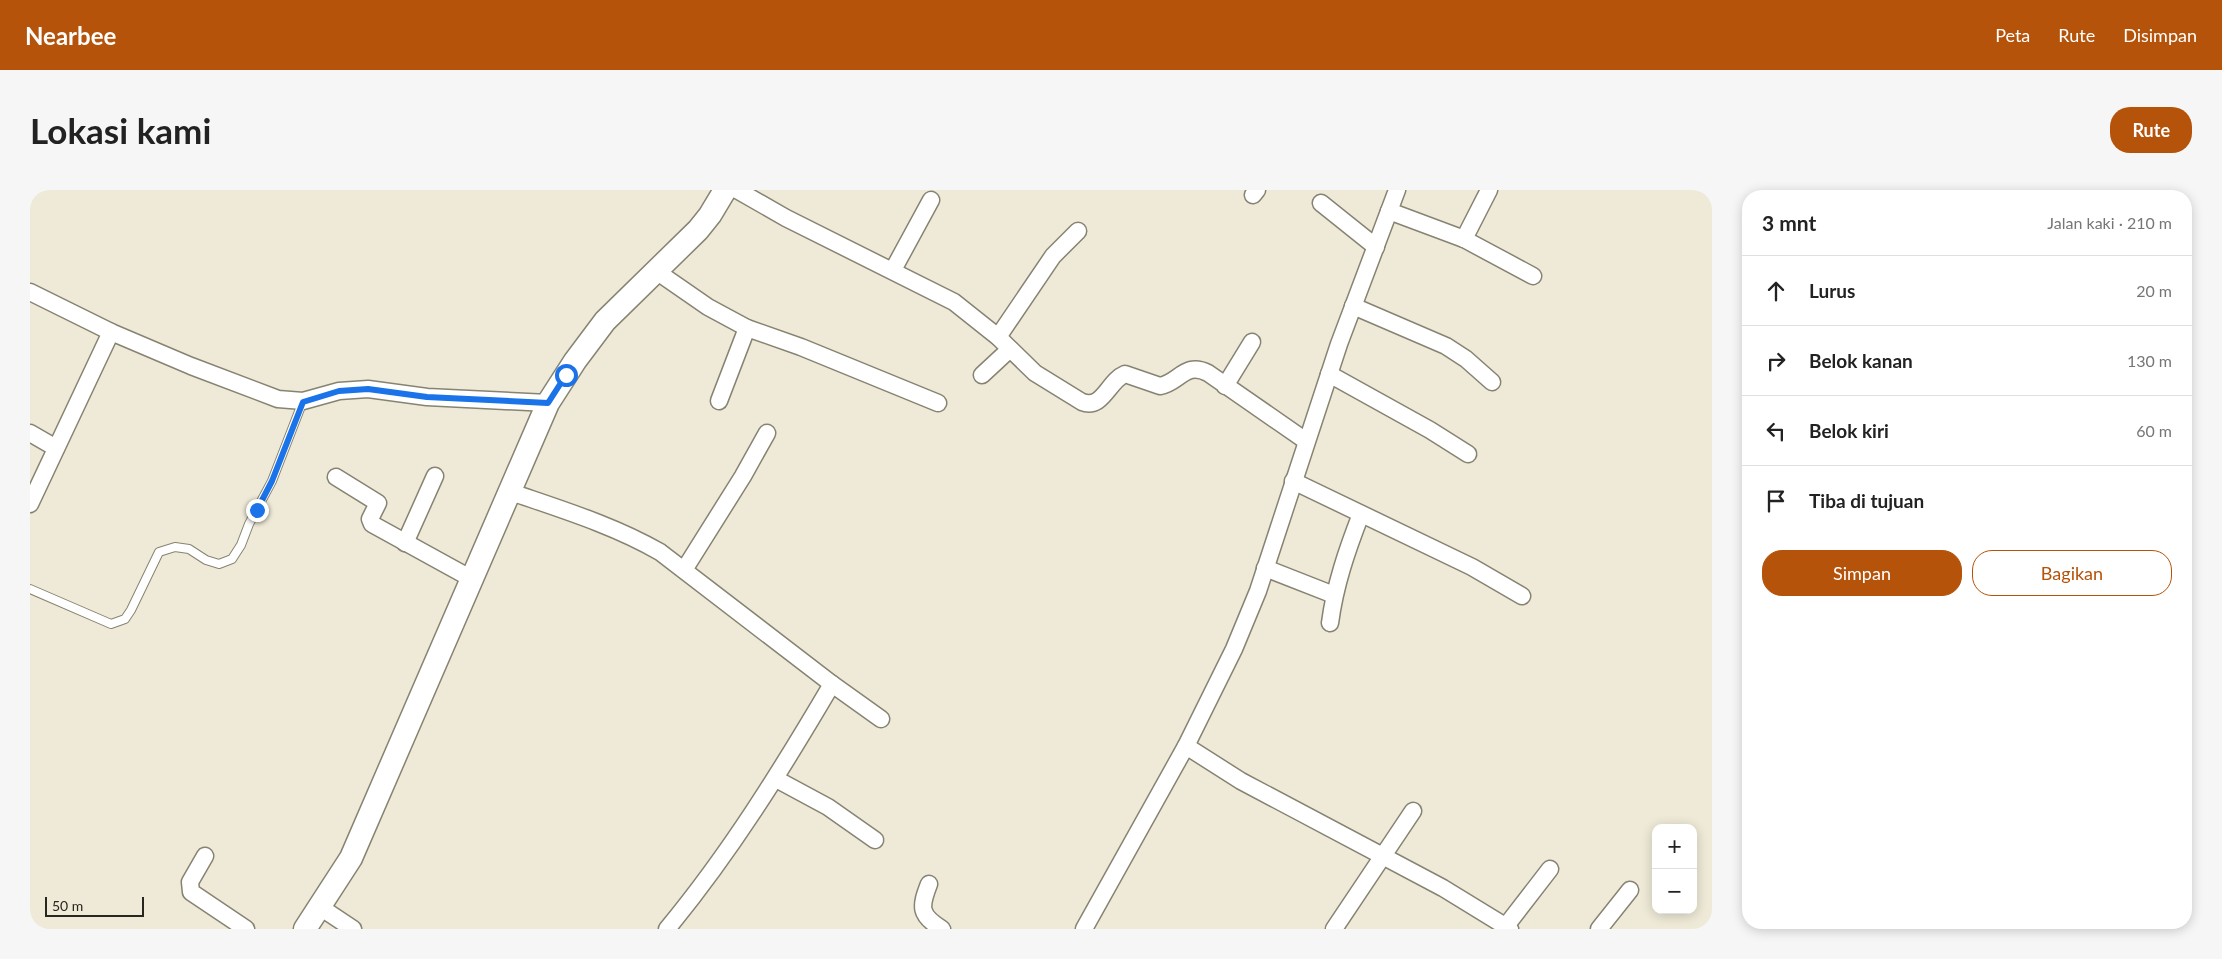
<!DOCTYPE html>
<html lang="id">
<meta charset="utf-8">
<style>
:root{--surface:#fff;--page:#f6f6f6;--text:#222;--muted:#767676;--line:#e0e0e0;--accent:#b45309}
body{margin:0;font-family:Lato,sans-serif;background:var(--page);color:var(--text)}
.controls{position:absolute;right:15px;bottom:15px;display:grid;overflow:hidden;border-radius:10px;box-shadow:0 2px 12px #0003}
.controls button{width:45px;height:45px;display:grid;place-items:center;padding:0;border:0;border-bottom:1px solid var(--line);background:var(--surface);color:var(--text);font:25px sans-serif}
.scale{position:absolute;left:15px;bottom:12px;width:99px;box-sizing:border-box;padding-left:5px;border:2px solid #27261f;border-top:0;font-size:14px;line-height:18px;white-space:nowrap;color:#27261f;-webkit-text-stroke:4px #efead7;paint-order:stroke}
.stop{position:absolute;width:15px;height:15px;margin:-11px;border:4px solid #1a73e8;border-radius:50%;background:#fff}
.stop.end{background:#1a73e8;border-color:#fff;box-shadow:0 1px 5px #0008}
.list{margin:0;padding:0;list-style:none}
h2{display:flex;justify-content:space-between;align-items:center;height:65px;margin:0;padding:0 20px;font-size:21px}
h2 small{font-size:16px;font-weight:400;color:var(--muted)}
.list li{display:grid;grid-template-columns:32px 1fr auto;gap:15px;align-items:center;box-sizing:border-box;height:70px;padding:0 20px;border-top:1px solid var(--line)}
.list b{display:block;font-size:19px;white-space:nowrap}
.list em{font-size:16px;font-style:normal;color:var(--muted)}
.actions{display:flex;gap:10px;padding:15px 20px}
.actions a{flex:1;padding:11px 0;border:1px solid var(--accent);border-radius:20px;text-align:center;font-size:18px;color:var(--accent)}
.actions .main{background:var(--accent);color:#fff}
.icon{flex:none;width:28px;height:28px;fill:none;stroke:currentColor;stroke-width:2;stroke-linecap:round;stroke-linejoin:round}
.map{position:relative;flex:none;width:1682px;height:739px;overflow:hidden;border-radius:20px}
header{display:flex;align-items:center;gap:30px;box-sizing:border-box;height:70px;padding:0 25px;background:var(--accent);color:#fff}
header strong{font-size:24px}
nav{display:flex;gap:28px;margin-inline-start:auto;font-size:18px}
.intro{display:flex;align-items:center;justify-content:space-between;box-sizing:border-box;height:120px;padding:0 30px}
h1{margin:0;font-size:35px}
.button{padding:12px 22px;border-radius:20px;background:var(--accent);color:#fff;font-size:18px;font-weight:700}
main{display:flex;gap:30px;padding:0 30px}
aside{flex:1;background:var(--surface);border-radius:20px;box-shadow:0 2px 12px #0003}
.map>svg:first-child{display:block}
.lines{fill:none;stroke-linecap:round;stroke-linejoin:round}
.service-casing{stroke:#878372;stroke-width:10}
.minor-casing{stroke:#878372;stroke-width:19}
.secondary-casing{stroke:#878372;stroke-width:25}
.service{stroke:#fff;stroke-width:8}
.minor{stroke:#fff;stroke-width:16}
.secondary{stroke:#fff;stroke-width:22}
.route{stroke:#1a73e8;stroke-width:6}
</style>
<header>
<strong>Nearbee</strong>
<nav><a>Peta</a><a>Rute</a><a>Disimpan</a></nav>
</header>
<div class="intro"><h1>Lokasi kami</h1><a class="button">Rute</a></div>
<main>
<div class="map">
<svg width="1682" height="739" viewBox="0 0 1682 739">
<rect width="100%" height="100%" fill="#efead7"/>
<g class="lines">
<defs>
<path id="service" d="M0,399L81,434L95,429L101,420L129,362L145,357L159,359L176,370L189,374L202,369L211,355L219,334L242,291L273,211"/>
<g id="minor">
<path d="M707,0L756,28L924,112L968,147L1005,183L1052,212C1073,220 1078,191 1095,184L1130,196C1149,193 1155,171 1178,183L1276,251"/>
<path d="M1223,5L1227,0"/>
<path d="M1291,13L1346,57"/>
<path d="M1359,21L1434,49L1503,86"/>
<path d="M1434,49L1459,0"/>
<path d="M863,80L901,10"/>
<path d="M626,81L678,117L717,138L771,157L908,213"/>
<path d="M0,102L81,142L161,176L248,209L273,211L309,201L338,199L397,207L518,213"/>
<path d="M1323,116L1416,156L1436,169L1462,192"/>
<path d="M968,147L1023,66L1048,41"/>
<path d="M1299,184L1400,240L1438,264"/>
<path d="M952,185L980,159"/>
<path d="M1195,196L1222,152"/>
<path d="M689,211L717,138"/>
<path d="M0,243L26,258"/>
<path d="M306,287L348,313L340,329L342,334L442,389"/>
<path d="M1263,291L1442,377L1492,406"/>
<path d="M478,301C530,319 583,335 630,362L802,494L851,529"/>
<path d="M0,314L81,142"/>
<path d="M375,353L405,286"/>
<path d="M1235,378L1304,405"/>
<path d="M654,380L713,286L737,243"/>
<path d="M1300,433C1305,395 1317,360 1331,324"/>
<path d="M1156,556L1211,591L1413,698L1480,739"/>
<path d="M746,589L798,617L845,650"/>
<path d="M175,666L160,692L161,702L216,739"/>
<path d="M899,694C890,717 889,725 912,739"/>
<path d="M290,717L323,739"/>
<path d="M1476,736L1520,679"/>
<path d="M637,739C700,663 752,579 802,494"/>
<path d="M1054,739L1156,556L1204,459L1228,401L1309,154L1367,0"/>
<path d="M1304,739L1383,621"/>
<path d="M1569,739L1600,700"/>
</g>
<path id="secondary" d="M275,739L321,668L518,213L545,171L575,131L668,40L680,25L695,0"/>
</defs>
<use href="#service" class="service-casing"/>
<use href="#minor" class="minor-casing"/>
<use href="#secondary" class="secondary-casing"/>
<use href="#service" class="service"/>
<use href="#minor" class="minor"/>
<use href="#secondary" class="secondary"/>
</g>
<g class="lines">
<path class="route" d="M227,320L242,291L273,212L309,201L338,199L397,207L518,213L536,185"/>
</g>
</svg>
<div class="controls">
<button>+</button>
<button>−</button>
</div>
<div class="scale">50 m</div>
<div class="stop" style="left:536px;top:185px"></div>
<div class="stop end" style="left:227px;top:320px"></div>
</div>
<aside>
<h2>3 mnt<small>Jalan kaki · 210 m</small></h2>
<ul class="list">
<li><svg class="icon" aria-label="ahead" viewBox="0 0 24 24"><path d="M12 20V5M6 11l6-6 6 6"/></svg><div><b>Lurus</b></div><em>20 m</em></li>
<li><svg class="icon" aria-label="right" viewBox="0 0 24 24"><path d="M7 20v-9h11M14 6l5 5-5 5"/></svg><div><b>Belok kanan</b></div><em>130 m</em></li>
<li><svg class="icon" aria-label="left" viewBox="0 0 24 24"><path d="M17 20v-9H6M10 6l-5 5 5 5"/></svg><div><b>Belok kiri</b></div><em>60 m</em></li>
<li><svg class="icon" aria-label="arrive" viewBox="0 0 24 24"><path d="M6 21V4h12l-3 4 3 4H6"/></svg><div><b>Tiba di tujuan</b></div></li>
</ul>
<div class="actions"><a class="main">Simpan</a><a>Bagikan</a></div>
</aside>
</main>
